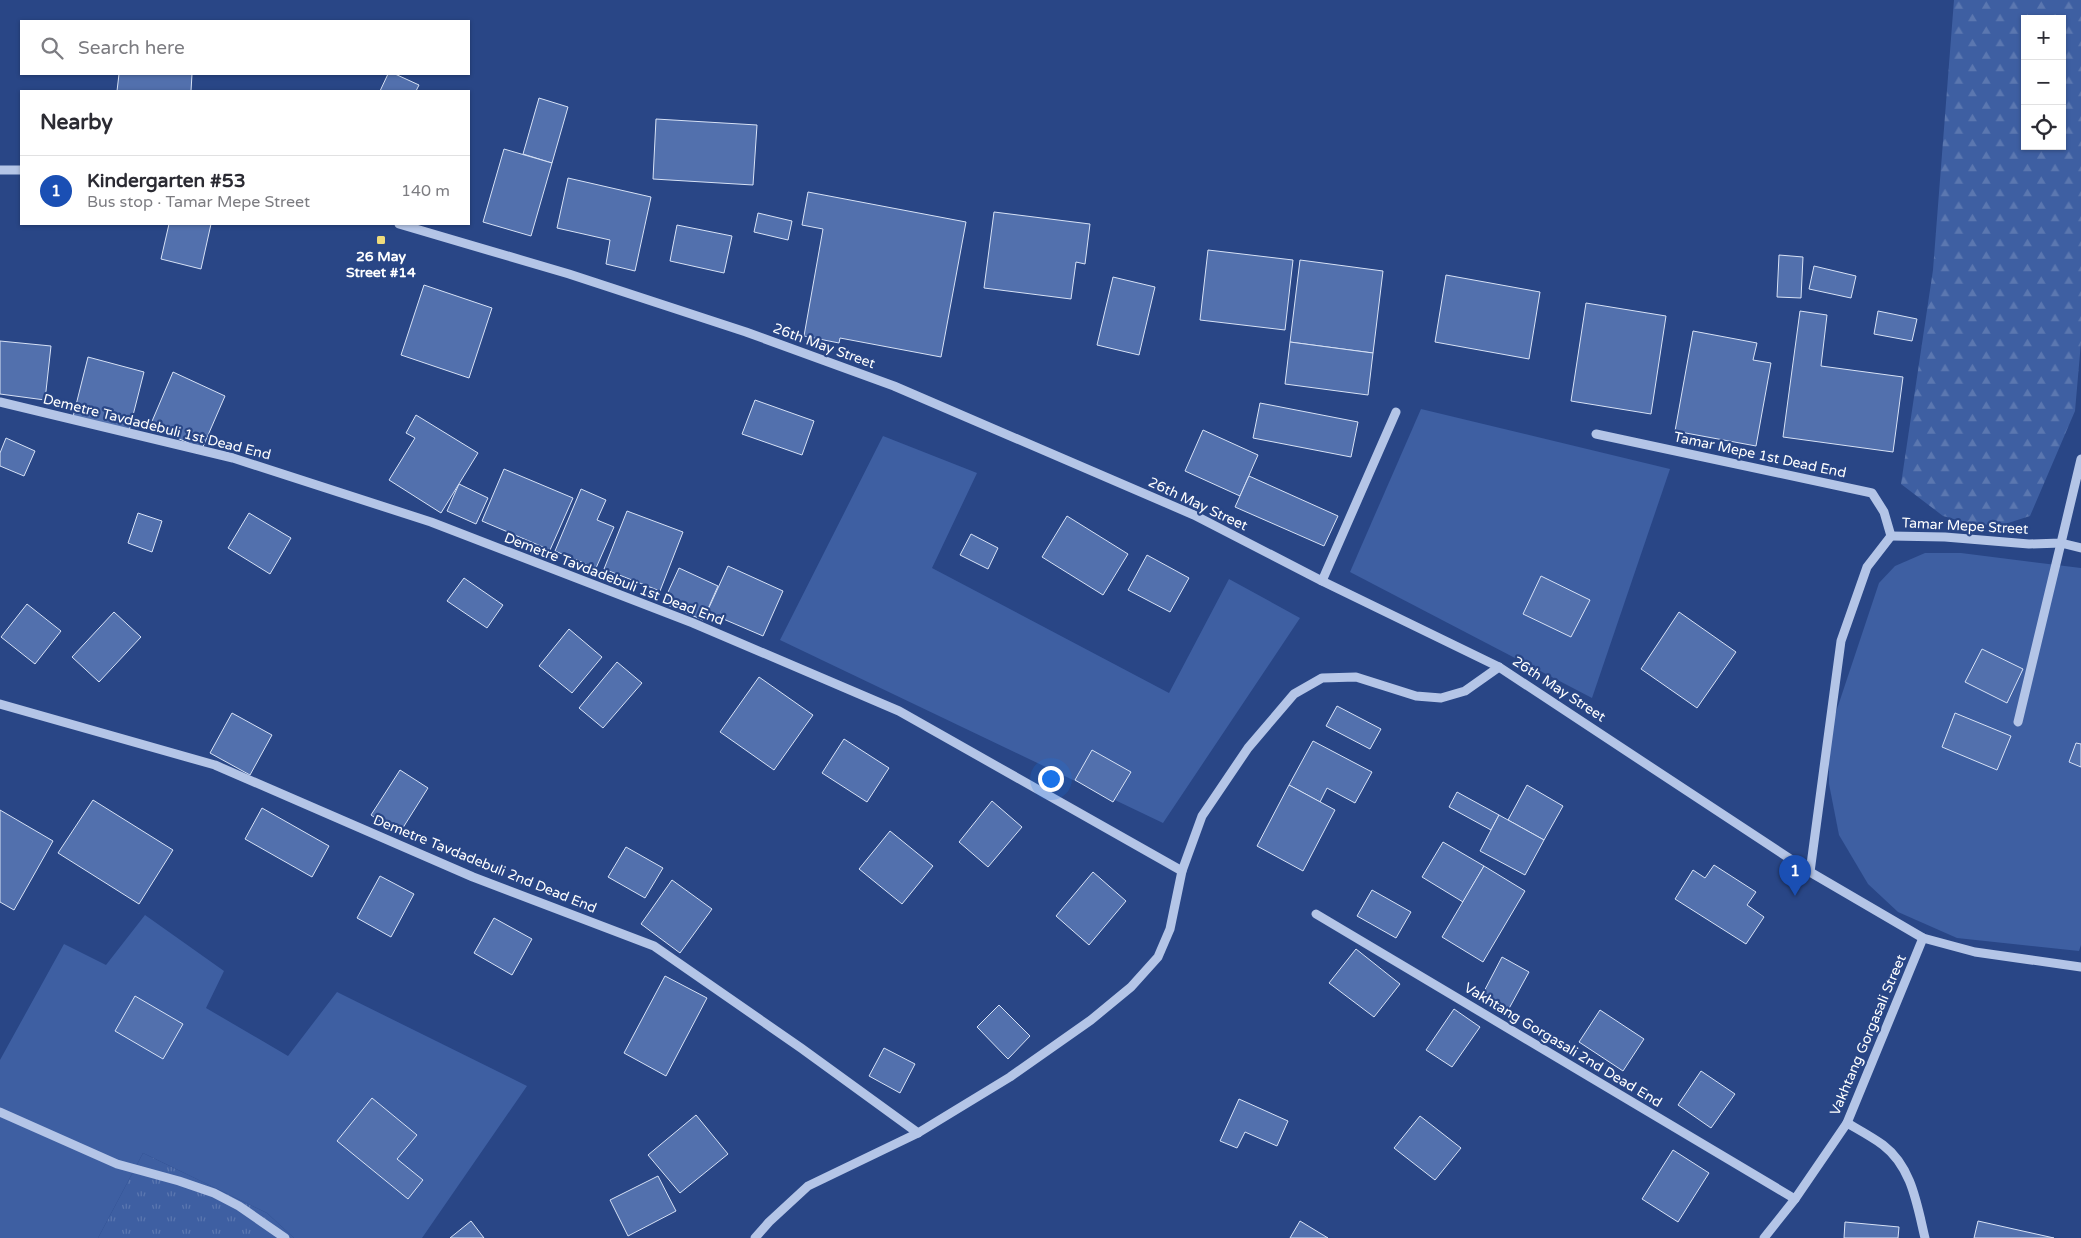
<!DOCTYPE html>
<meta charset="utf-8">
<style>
:root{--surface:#fff;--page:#f2f2f3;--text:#2b2b33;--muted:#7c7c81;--line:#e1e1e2;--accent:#ea580c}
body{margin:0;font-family:"Varela Round",sans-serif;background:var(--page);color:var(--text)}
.controls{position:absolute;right:15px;top:15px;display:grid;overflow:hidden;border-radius:0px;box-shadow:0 1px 4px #0004}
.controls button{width:45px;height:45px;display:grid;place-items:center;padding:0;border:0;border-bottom:1px solid var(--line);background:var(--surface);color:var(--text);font:25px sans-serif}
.you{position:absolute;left:1050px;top:778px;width:18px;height:18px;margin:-12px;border:4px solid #fff;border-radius:50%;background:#1a73e8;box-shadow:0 0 0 8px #1a73e833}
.badge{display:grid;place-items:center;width:32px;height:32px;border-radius:50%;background:var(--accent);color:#fff;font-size:16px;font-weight:700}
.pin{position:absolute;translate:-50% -41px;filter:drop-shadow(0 1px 2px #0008)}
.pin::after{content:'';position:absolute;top:26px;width:18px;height:15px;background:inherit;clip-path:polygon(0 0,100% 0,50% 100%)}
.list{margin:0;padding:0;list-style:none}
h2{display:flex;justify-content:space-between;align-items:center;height:65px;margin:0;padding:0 20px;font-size:21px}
h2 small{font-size:16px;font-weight:400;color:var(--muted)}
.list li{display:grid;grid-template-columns:32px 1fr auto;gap:15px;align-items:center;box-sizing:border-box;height:70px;padding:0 20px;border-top:1px solid var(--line)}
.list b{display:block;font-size:19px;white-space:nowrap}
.list p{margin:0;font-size:16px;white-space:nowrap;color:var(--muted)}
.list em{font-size:16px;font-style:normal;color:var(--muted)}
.icon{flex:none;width:28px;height:28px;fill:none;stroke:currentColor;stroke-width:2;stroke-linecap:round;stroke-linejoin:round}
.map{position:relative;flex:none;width:2081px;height:1238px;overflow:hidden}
.search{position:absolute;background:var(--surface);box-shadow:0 1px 4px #0004;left:20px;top:20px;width:450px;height:55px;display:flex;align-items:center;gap:12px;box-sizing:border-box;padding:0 18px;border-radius:0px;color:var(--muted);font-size:19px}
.panel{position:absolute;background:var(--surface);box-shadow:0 1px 4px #0004;left:20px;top:90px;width:450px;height:135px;border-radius:0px}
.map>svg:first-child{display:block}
.grass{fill:url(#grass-tufts)}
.forest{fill:url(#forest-firs);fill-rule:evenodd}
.garden{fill:#3e5fa2}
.building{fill:#5270ad;stroke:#d7e2f6}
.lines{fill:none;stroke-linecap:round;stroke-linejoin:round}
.minor{stroke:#b4c5e7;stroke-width:9}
.poi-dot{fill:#efdb7b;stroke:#294686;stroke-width:2}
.labels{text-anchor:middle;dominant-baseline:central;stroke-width:4.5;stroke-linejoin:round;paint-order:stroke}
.poi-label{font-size:14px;font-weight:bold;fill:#fff;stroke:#294686}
.street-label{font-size:14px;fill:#fff;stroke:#294686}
</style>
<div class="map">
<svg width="2081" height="1238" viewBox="0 0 2081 1238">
<defs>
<pattern id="grass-tufts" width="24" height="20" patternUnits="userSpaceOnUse" patternTransform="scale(1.25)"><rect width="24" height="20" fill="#3e5fa2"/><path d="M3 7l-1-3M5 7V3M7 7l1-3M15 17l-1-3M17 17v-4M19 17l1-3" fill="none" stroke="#5b77b0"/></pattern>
<pattern id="forest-firs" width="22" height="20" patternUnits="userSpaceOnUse" patternTransform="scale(1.25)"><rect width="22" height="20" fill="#3e5fa2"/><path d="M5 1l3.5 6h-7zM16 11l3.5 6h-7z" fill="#5b77b0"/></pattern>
</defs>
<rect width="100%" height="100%" fill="#294686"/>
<path class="grass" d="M143,1153L267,1213L294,1238H98Z"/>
<path class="forest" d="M1954,0H2081V342L2075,411L2030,516L2005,524L1975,525L1943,516L1901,484L1933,270ZM2025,19H2062V146H2025Z"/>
<g class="garden">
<path d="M1421,409L1670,469L1592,698L1350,572Z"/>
<path d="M883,436L977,473L932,568L1169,693L1229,579L1300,618L1163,823L780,640Z"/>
<path d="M1925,553H1961L2081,568V945L2079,951L1957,938L1898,912L1868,884L1839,835L1829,784V733L1879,583L1895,566Z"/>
<path d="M145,915L224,971L206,1008L288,1056L337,992L527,1086L422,1238H294L267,1213L143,1153L98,1238H0V1060L64,944L106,965Z"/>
</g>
<g class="building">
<path d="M119,74H192L191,91H117Z"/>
<path d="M388,74H395L419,85L416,91H380Z"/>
<path d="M539,98L568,107L552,163L523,154Z"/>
<path d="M656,119L757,125L753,185L653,179Z"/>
<path d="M504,149L552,163L531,236L483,222Z"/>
<path d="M568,178L651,197L635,271L606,264L610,240L557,228Z"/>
<path d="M808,192L966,222L941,357L840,338L839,343L804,336L823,229L802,225Z"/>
<path d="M994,212L1090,224L1085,264L1076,262L1071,299L984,288Z"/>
<path d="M758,213L792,221L788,240L754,232Z"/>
<path d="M169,224H211L201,269L161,259Z"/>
<path d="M677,225L732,236L724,273L670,261Z"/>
<path d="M1208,250L1293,260L1285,330L1200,320Z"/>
<path d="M1779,255L1803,257L1801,298L1777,297Z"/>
<path d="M1300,260L1383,271L1373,353L1290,342Z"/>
<path d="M1814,266L1856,276L1851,298L1809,289Z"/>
<path d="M1446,275L1540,292L1529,359L1435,342Z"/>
<path d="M1113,277L1155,287L1139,355L1097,345Z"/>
<path d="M424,285L492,308L469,378L401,355Z"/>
<path d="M1586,303L1666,316L1651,414L1571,401Z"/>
<path d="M1800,311L1827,315L1821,366L1903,377L1893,452L1783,437Z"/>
<path d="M1878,311L1917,319L1912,341L1874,334Z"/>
<path d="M1693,331L1757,343L1753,360L1771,363L1756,446L1675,431Z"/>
<path d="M0,341L51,346L45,400L0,394Z"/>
<path d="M1290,342L1373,353L1368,395L1285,384Z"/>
<path d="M88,357L144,372L129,431L73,417Z"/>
<path d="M173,372L225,396L202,449L150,426Z"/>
<path d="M755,400L814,421L802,455L742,434Z"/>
<path d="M1260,403L1358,422L1351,457L1253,438Z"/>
<path d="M416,415L478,453L441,513L389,480L415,438L406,433Z"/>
<path d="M1203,430L1258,455L1240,496L1185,471Z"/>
<path d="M6,438L35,451L24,476L0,466V453Z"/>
<path d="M504,469L573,498L550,550L482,521Z"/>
<path d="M1249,476L1338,516L1324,546L1235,507Z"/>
<path d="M459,484L488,498L476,524L447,511Z"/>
<path d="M581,489L606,500L597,520L614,527L596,568L555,551Z"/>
<path d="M627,511L683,532L660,591L604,569Z"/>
<path d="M138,513L162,521L152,552L128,543Z"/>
<path d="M249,513L291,538L270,574L228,548Z"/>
<path d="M1067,516L1128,554L1103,595L1042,557Z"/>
<path d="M971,534L998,548L988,569L960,555Z"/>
<path d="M1147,555L1189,578L1170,612L1128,590Z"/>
<path d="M728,566L783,591L763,636L707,612Z"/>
<path d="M679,568L718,586L703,620L663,603Z"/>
<path d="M1541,576L1590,600L1571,637L1523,614Z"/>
<path d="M464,578L503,605L487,628L447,601Z"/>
<path d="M27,604L61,631L35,664L1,637Z"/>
<path d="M114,612L141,637L99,682L72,657Z"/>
<path d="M1679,612L1736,652L1697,708L1641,669Z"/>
<path d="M569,629L602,657L572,693L539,666Z"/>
<path d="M1982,649L2023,669L2007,703L1965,682Z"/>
<path d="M617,662L642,683L603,728L579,708Z"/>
<path d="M759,677L813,715L774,770L720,732Z"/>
<path d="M1337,706L1381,729L1370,749L1326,726Z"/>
<path d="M232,713L272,735L250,775L210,753Z"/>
<path d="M1955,713L2011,736L1997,770L1942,747Z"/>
<path d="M844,739L889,768L867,802L822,773Z"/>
<path d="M1313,741L1372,772L1355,803L1327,788L1320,802L1289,785Z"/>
<path d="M2076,743L2081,744V767L2069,762Z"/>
<path d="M1092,750L1131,772L1113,802L1075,780Z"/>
<path d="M400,770L428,788L399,834L371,815Z"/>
<path d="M1289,785L1335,810L1303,871L1257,846Z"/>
<path d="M1527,785L1563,806L1544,840L1508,820Z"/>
<path d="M1457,792L1499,815L1491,830L1449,807Z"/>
<path d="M93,800L173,850L139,904L58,853Z"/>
<path d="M992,801L1022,827L988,867L959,842Z"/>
<path d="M262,808L329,846L312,877L245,839Z"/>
<path d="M0,810L53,841L14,910L0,902Z"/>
<path d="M1499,815L1544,840L1525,875L1480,851Z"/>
<path d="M890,831L933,866L902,904L859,869Z"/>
<path d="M1443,842L1484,866L1463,902L1422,877Z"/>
<path d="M626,847L663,868L645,898L608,877Z"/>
<path d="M1714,865L1756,892L1747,905L1764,917L1746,944L1675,899L1693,870L1705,878Z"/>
<path d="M1484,866L1525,891L1483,962L1442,937Z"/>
<path d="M1093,872L1126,901L1089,945L1056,916Z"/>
<path d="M380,876L414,894L391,937L357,918Z"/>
<path d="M672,880L712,909L680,953L641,924Z"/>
<path d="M1372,890L1411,912L1396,938L1357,916Z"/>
<path d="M494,918L532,939L512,975L474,953Z"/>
<path d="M1356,949L1400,984L1374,1017L1329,983Z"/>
<path d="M1502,957L1529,972L1506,1014L1480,999Z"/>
<path d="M665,976L707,998L666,1076L624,1053Z"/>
<path d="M135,996L183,1024L163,1059L115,1031Z"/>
<path d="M999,1005L1030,1036L1008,1059L977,1027Z"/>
<path d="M1454,1009L1480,1027L1452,1067L1426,1050Z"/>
<path d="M1600,1010L1644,1039L1623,1071L1579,1042Z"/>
<path d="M884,1048L915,1064L900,1093L869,1076Z"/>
<path d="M1701,1071L1735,1094L1711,1128L1678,1105Z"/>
<path d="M372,1098L417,1135L397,1159L423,1180L408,1199L337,1141Z"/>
<path d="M1239,1099L1288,1121L1277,1146L1245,1132L1237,1148L1220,1141Z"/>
<path d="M696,1115L728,1154L680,1193L648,1155Z"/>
<path d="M1420,1116L1461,1148L1435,1180L1394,1148Z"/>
<path d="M1673,1150L1709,1173L1678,1222L1642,1199Z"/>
<path d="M658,1176L676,1211L628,1236L610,1200Z"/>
<path d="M471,1221L484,1238H450Z"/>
<path d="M1300,1221L1328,1238H1290Z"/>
<path d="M1978,1221L2054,1238H1974Z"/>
<path d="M1845,1222L1899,1227L1898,1238H1844Z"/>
</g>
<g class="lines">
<g class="minor">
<path d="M0,170H21"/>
<path d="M399,224L569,274L746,332L894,386L1194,515L1322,581L1499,667L1810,872L1923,938L1975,952L2081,967"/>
<path d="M0,402L233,458L431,522L693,623L899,711L1182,871"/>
<path d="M1596,434L1872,493L1884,512L1891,536"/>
<path d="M1891,536L1945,537L2029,544L2061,543L2081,459"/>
<path d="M1322,581L1396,412"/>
<path d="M0,704L215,765L473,877L654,946L801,1048L918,1133"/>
<path d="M2018,722L2061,543L2081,548"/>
<path d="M1810,872L1841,641L1867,567L1891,536"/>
<path d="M1316,914L1795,1199"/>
<path d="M0,1112L117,1164L179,1181L214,1193L239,1206L285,1238"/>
<path d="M1847,1123C1859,1130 1872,1137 1883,1145C1912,1167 1917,1205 1925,1238"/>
<path d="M755,1238L769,1222L808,1186L918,1133L1010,1077L1091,1020L1131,987L1158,957L1170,929L1182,871L1202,816L1248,748L1294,694L1322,678L1356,677L1416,696L1441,698L1465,691L1499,667"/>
<path d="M1764,1238L1795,1199L1847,1123L1923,938"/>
</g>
</g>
<rect class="poi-dot" x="376" y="235" width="10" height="10" rx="2.5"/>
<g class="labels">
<g class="poi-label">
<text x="381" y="256">26 May<tspan x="381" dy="16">Street #14</tspan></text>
</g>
<g class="street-label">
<text transform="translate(824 346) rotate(20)">26th May Street</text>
<text transform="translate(157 427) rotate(14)">Demetre Tavdadebuli 1st Dead End</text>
<text transform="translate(1760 455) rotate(12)">Tamar Mepe 1st Dead End</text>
<text transform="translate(1198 504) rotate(25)">26th May Street</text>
<text transform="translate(1965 526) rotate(3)">Tamar Mepe Street</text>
<text transform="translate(614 579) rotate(21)">Demetre Tavdadebuli 1st Dead End</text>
<text transform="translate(1559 689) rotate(33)">26th May Street</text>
<text transform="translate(485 864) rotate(22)">Demetre Tavdadebuli 2nd Dead End</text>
<text transform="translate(1868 1035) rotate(-67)">Vakhtang Gorgasali Street</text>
<text transform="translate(1563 1045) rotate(31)">Vakhtang Gorgasali 2nd Dead End</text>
</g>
</g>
</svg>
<div class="controls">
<button>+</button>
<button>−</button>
<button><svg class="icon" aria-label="locate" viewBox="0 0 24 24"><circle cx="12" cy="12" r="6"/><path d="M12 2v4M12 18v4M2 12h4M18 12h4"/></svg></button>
</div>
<div class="you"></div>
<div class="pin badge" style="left:1795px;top:896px;background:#1a4fb4">1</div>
<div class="search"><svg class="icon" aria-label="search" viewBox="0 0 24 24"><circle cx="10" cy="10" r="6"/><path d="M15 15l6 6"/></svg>Search here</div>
<section class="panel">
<h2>Nearby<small></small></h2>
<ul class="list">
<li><span class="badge" style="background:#1a4fb4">1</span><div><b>Kindergarten #53</b><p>Bus stop · Tamar Mepe Street</p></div><em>140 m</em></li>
</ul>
</section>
</div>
